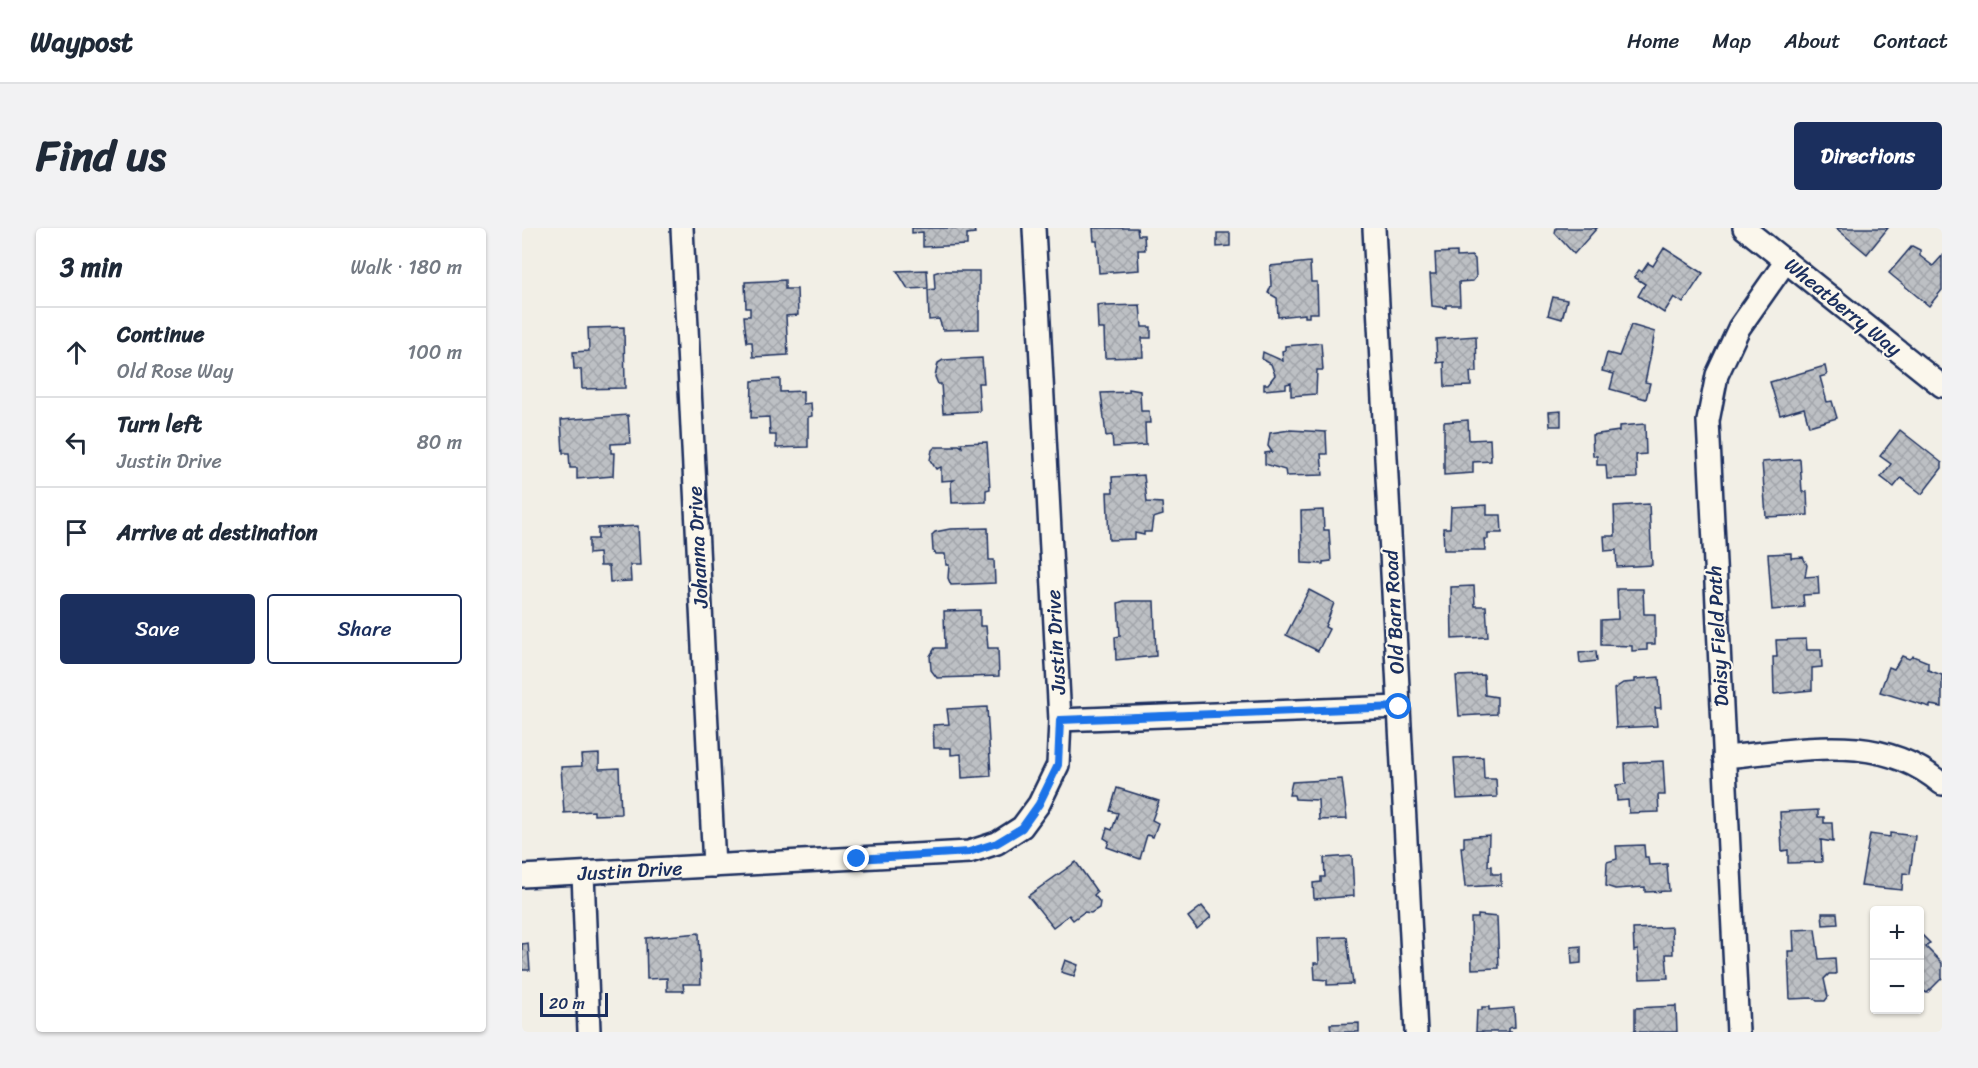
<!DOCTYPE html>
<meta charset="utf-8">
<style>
:root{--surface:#fff;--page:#f2f2f3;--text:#1f2937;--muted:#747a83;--line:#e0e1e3;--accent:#1b2f5e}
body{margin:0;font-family:Sriracha,sans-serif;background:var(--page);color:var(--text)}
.controls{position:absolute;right:18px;bottom:18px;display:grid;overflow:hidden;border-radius:6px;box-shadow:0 2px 4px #0004}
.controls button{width:54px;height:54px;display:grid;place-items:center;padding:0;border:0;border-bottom:2px solid var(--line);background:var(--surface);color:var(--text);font:30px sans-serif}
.scale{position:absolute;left:18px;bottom:15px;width:68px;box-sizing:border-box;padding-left:6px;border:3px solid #1b2f5e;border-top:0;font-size:16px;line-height:21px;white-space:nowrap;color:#1b2f5e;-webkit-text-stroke:4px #fbf7ec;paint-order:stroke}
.stop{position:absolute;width:18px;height:18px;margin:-14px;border:4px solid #1a73e8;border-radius:50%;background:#fff}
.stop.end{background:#1a73e8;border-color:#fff;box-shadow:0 2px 6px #0008}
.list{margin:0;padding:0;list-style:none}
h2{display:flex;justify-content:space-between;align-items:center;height:78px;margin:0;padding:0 24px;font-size:26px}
h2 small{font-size:20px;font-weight:400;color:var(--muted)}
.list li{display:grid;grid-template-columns:39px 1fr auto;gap:18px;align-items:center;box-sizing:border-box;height:90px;padding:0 24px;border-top:2px solid var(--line)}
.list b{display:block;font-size:22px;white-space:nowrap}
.list p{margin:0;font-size:20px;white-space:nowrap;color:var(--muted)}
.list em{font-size:20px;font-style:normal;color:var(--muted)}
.actions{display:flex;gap:12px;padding:18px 24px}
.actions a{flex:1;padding:14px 0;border:2px solid var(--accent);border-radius:6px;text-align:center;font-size:21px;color:var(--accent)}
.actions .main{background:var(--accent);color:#fff}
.icon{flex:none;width:33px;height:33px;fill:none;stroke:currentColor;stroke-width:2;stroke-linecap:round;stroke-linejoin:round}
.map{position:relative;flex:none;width:1420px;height:804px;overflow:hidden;border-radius:6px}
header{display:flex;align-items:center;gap:36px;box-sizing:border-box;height:84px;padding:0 30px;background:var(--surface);border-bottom:2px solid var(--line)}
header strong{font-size:28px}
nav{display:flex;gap:33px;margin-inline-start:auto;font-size:21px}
.intro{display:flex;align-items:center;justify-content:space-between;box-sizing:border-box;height:144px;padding:0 36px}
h1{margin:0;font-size:42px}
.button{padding:15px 27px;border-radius:6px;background:var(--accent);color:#fff;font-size:21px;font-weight:700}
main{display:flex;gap:36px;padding:0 36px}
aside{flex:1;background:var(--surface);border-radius:6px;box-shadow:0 2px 4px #0004}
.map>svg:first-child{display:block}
.building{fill:url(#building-cross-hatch);stroke:#1b2f5e;stroke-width:1.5}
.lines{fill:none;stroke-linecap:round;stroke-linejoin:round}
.minor-casing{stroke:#1b2f5e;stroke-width:26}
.minor{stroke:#fbf7ec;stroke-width:21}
.route{stroke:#1a73e8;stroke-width:8}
.labels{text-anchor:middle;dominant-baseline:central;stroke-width:4.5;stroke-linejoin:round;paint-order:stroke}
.street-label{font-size:20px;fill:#1b2f5e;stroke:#fbf7ec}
</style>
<header>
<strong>Waypost</strong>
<nav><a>Home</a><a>Map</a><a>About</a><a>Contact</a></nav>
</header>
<div class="intro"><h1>Find us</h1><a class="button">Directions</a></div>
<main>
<aside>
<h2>3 min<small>Walk · 180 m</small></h2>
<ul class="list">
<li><svg class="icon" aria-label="ahead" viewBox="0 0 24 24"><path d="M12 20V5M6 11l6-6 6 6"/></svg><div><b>Continue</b><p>Old Rose Way</p></div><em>100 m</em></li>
<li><svg class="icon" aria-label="left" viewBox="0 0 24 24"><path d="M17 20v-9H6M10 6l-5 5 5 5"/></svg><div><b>Turn left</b><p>Justin Drive</p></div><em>80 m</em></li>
<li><svg class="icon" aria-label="arrive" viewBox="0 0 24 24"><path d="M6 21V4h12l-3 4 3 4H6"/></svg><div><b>Arrive at destination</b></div></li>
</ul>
<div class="actions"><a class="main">Save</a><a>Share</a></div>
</aside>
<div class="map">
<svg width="1420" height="804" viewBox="0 0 1420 804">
<defs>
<pattern id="building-cross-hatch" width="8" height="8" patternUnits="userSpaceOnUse" patternTransform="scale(1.5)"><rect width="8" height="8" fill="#bdc0c4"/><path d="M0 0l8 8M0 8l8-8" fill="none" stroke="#a2a5ab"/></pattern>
</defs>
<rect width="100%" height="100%" fill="#f2efe6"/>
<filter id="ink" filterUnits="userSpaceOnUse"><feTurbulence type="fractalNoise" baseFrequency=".0167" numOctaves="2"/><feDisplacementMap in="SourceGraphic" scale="12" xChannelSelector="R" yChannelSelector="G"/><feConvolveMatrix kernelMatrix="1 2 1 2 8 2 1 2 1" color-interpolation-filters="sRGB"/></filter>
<g filter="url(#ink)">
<g class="building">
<path d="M390,0H452L453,5L445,6V17L401,19V4L390,5Z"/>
<path d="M571,0H615L616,7H622L623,22H616L617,42L577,45L575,13H572Z"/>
<path d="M1034,0H1075L1052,26L1033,5Z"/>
<path d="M1314,0H1366L1345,26Z"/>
<path d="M695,5H708V18L695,19Z"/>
<path d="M1390,18L1398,22V28L1411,38L1420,28V62L1407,78L1367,45Z"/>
<path d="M1142,20L1181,45L1161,75L1152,69L1142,85L1116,68L1123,56L1112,49L1117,42L1120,44L1126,35L1131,38Z"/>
<path d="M935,24V29L950,28L953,31L954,49L951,53L937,54L938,77H924V80L910,78L908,46H914L913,25Z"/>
<path d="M788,34L789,54H795L796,85H787V89H783V86L756,89L755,70L746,65L749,58L748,38Z"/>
<path d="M405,42L406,60L386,61L375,43Z"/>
<path d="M418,43H457V101L421,102L417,91L407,92L406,62L413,61L412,45Z"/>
<path d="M263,52V61H275L276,87L264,88L266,127L231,129L230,114H225L223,99L222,88H228V80H224L223,54Z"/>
<path d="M1031,69L1045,72L1040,91L1026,87Z"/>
<path d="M583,76V78L618,77L620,99H629V110H620L621,129L583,130L582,101H576L575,77Z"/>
<path d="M1109,97L1133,104L1125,145L1123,154L1128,155L1124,171L1088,161L1092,146L1080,143L1085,125L1097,128Z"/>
<path d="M102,99L103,160L60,161L59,141H52L51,124L67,123L66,100Z"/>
<path d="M954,108L955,144H948L949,158L923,159L922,134L915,135L914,111Z"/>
<path d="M799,115L801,142H795L794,166L769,168V155L764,156V160L742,162V156H746L753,147L749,136L740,131L741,124L761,133L760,123L763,122V118Z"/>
<path d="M460,130L462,155H456L458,183L421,185L419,156H416L413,149L416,135L421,132Z"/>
<path d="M1303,138L1305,147L1298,149L1305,174L1310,173L1315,190L1287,198L1282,180L1258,187L1248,154Z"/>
<path d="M258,151V164L281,163V176L289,175L290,188L286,189V219L254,220V207H248L247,189L229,190L230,153Z"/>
<path d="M607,161L618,163L619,183H627L628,195H623L624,217L591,219L590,207L584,208L579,165L607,164Z"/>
<path d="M1039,183V198H1028L1027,184Z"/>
<path d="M106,187L108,215L89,216V225H92L91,248L55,251V240H48L47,225H41L39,192Z"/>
<path d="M946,192L947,212L968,211L969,233L951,234V245L922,247V194Z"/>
<path d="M1123,196L1124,226L1114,227L1115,250L1085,251L1084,237H1075V228H1071L1070,207L1097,203V198Z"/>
<path d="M768,202L804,204L805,226H799L801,247L764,248L763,242L743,236V225L750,224L746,218L748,205Z"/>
<path d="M1378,202L1420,235V240L1400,266L1379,250L1372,259L1359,249L1369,236L1358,228Z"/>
<path d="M465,214L468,261L464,262V274L430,275L429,254L432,252L419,253V239L414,241L408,232L410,222L413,219H432V217H437L440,219L439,215Z"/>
<path d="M1278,231L1280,264H1285L1286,287L1244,289L1240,234Z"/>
<path d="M622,247L625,274L640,275L641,287L631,290L629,304H622V307L613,305V311L587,312L585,264H591L590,249Z"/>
<path d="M1127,276L1130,337L1095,339L1094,322L1083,323L1082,308H1093L1092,278Z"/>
<path d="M965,277V287H979L980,305H966V311H962L963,322H922L921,300H928L929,279Z"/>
<path d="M801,282L802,302H807L809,333L801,334V336L780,335L779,283Z"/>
<path d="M116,298L118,337H108L109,353L88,354L87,338H78L77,325L67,326V311H76V300Z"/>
<path d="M466,300L467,332H472L473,355L429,357L426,350L427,337H424L423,326H414L411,323L410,307L413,304L428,301Z"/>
<path d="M1269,325V330L1281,329L1285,337L1283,349L1296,348L1297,366L1281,367L1282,379L1250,382L1246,326Z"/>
<path d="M952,358L953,378H964L966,409L930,411L929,359Z"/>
<path d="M1095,361H1121L1122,386H1133V416H1125V422L1110,423V418L1079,417V392L1096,391Z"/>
<path d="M787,362L812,375L803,399L807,401L796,423L764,407Z"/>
<path d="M602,373H632L634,428L594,432L593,409L598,408L596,375Z"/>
<path d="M458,382V398H464L466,420H476L477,448L415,450L409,442L408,428L413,420H423L422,383Z"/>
<path d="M1284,411L1285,422H1299L1300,439L1290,440V462L1252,466L1251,429H1255L1254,412Z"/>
<path d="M1074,423L1075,433L1058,435L1057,425Z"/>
<path d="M1380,428L1387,431L1391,428L1406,434V442L1420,447V479L1408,477V479L1358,464L1367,439L1372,441Z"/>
<path d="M962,447L963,467L975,469V486L937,488L934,448Z"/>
<path d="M1137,449L1139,480H1133L1135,498L1094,500L1092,461L1101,455L1113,454V451Z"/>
<path d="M465,479L469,548L440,550L439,526L429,527V520H412L411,497L427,496L425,481Z"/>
<path d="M77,526V541L97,540L99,586L72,587V583L42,585L39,539L60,538L59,527Z"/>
<path d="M961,529L962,551H974L975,569L935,571L932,530Z"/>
<path d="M1141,533L1143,567H1136L1137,584L1107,585L1106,572L1095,573L1094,557L1104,556L1103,535Z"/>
<path d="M820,551L825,591L797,592L796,572L773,571L772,567H767L770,554Z"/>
<path d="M595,560L637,573L630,592L636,595L631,609L625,607L618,631L585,619L587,613L582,610L585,600L590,602L596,585L588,583Z"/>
<path d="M1296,582V589H1302V595H1310L1311,614L1299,612L1300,634L1266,635V622L1260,623L1258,584Z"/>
<path d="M1368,605L1393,608L1388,646L1381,645L1380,662L1339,658L1348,606L1368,609Z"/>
<path d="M967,607L966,638H970V646H979V657L943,659L939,619H942V609Z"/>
<path d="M1122,617L1123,629H1126L1127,637L1145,636L1147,663L1123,664V659L1093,661L1084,658L1085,634L1095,631L1094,618Z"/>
<path d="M830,628L832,668L792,671L791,655L799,654V649H803L802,630Z"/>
<path d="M554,634L575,664L572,667L578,674L577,680L569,685L562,684L551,692L547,687L531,699L506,668Z"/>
<path d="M680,678L689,689L675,701L666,689Z"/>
<path d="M1300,685H1315L1316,696L1301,697Z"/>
<path d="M956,687L975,689L977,740L950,741L949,690H956Z"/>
<path d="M1150,699L1151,726H1144L1146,750L1118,751L1116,722L1112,723L1111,701Z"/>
<path d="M1293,701L1297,731L1313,730L1314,746H1307L1302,751L1306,769L1303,773H1295L1291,770L1268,771L1266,723H1272L1271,702Z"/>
<path d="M177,705L179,756H161L162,763H145V750L125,751L124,710Z"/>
<path d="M1398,705L1408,715L1404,719L1420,735V750L1405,765L1398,761Z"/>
<path d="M825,709L831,756L805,757V752L793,751L792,735H797L796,710Z"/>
<path d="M6,715L8,742H0V716Z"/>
<path d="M1059,718V735L1050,736L1049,719Z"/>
<path d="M543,732L556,737L552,748L539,744Z"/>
<path d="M1154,778L1155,804H1107L1113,803V780Z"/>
<path d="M960,779H967V782L992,780L993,799L987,800V804H990H954L955,782H960Z"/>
<path d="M837,795V804H809L808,796Z"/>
</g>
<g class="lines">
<defs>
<g id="minor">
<path d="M160,0L192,638"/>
<path d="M852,0L894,804"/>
<path d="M1222,0L1420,158"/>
<path d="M538,492L877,479"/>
<path d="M1202,529C1278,523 1357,502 1420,556"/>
<path d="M61,645L67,803"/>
<path d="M0,648L447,624L475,615L500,599L517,576L536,537L538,492L512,0"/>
<path d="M1216,804L1186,193L1195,147L1217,100L1264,33"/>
</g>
</defs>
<use href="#minor" class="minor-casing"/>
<use href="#minor" class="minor"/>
</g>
</g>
<g class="lines" filter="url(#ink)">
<path class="route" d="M335,631L447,624L475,615L500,600L517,576L536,537L538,492L877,479"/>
</g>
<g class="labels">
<g class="street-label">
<text transform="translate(1321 79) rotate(39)">Wheatberry Way</text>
<text transform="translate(176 319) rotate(-93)">Johanna Drive</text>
<text transform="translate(872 384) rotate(-93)">Old Barn Road</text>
<text transform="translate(1196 408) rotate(-93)">Daisy Field Path</text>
<text transform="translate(534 414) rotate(-93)">Justin Drive</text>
<text transform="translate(108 643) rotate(-3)">Justin Drive</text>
</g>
</g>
</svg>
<div class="controls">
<button>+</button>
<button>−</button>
</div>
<div class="scale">20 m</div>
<div class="stop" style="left:877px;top:479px"></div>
<div class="stop end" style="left:335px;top:631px"></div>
</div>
</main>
